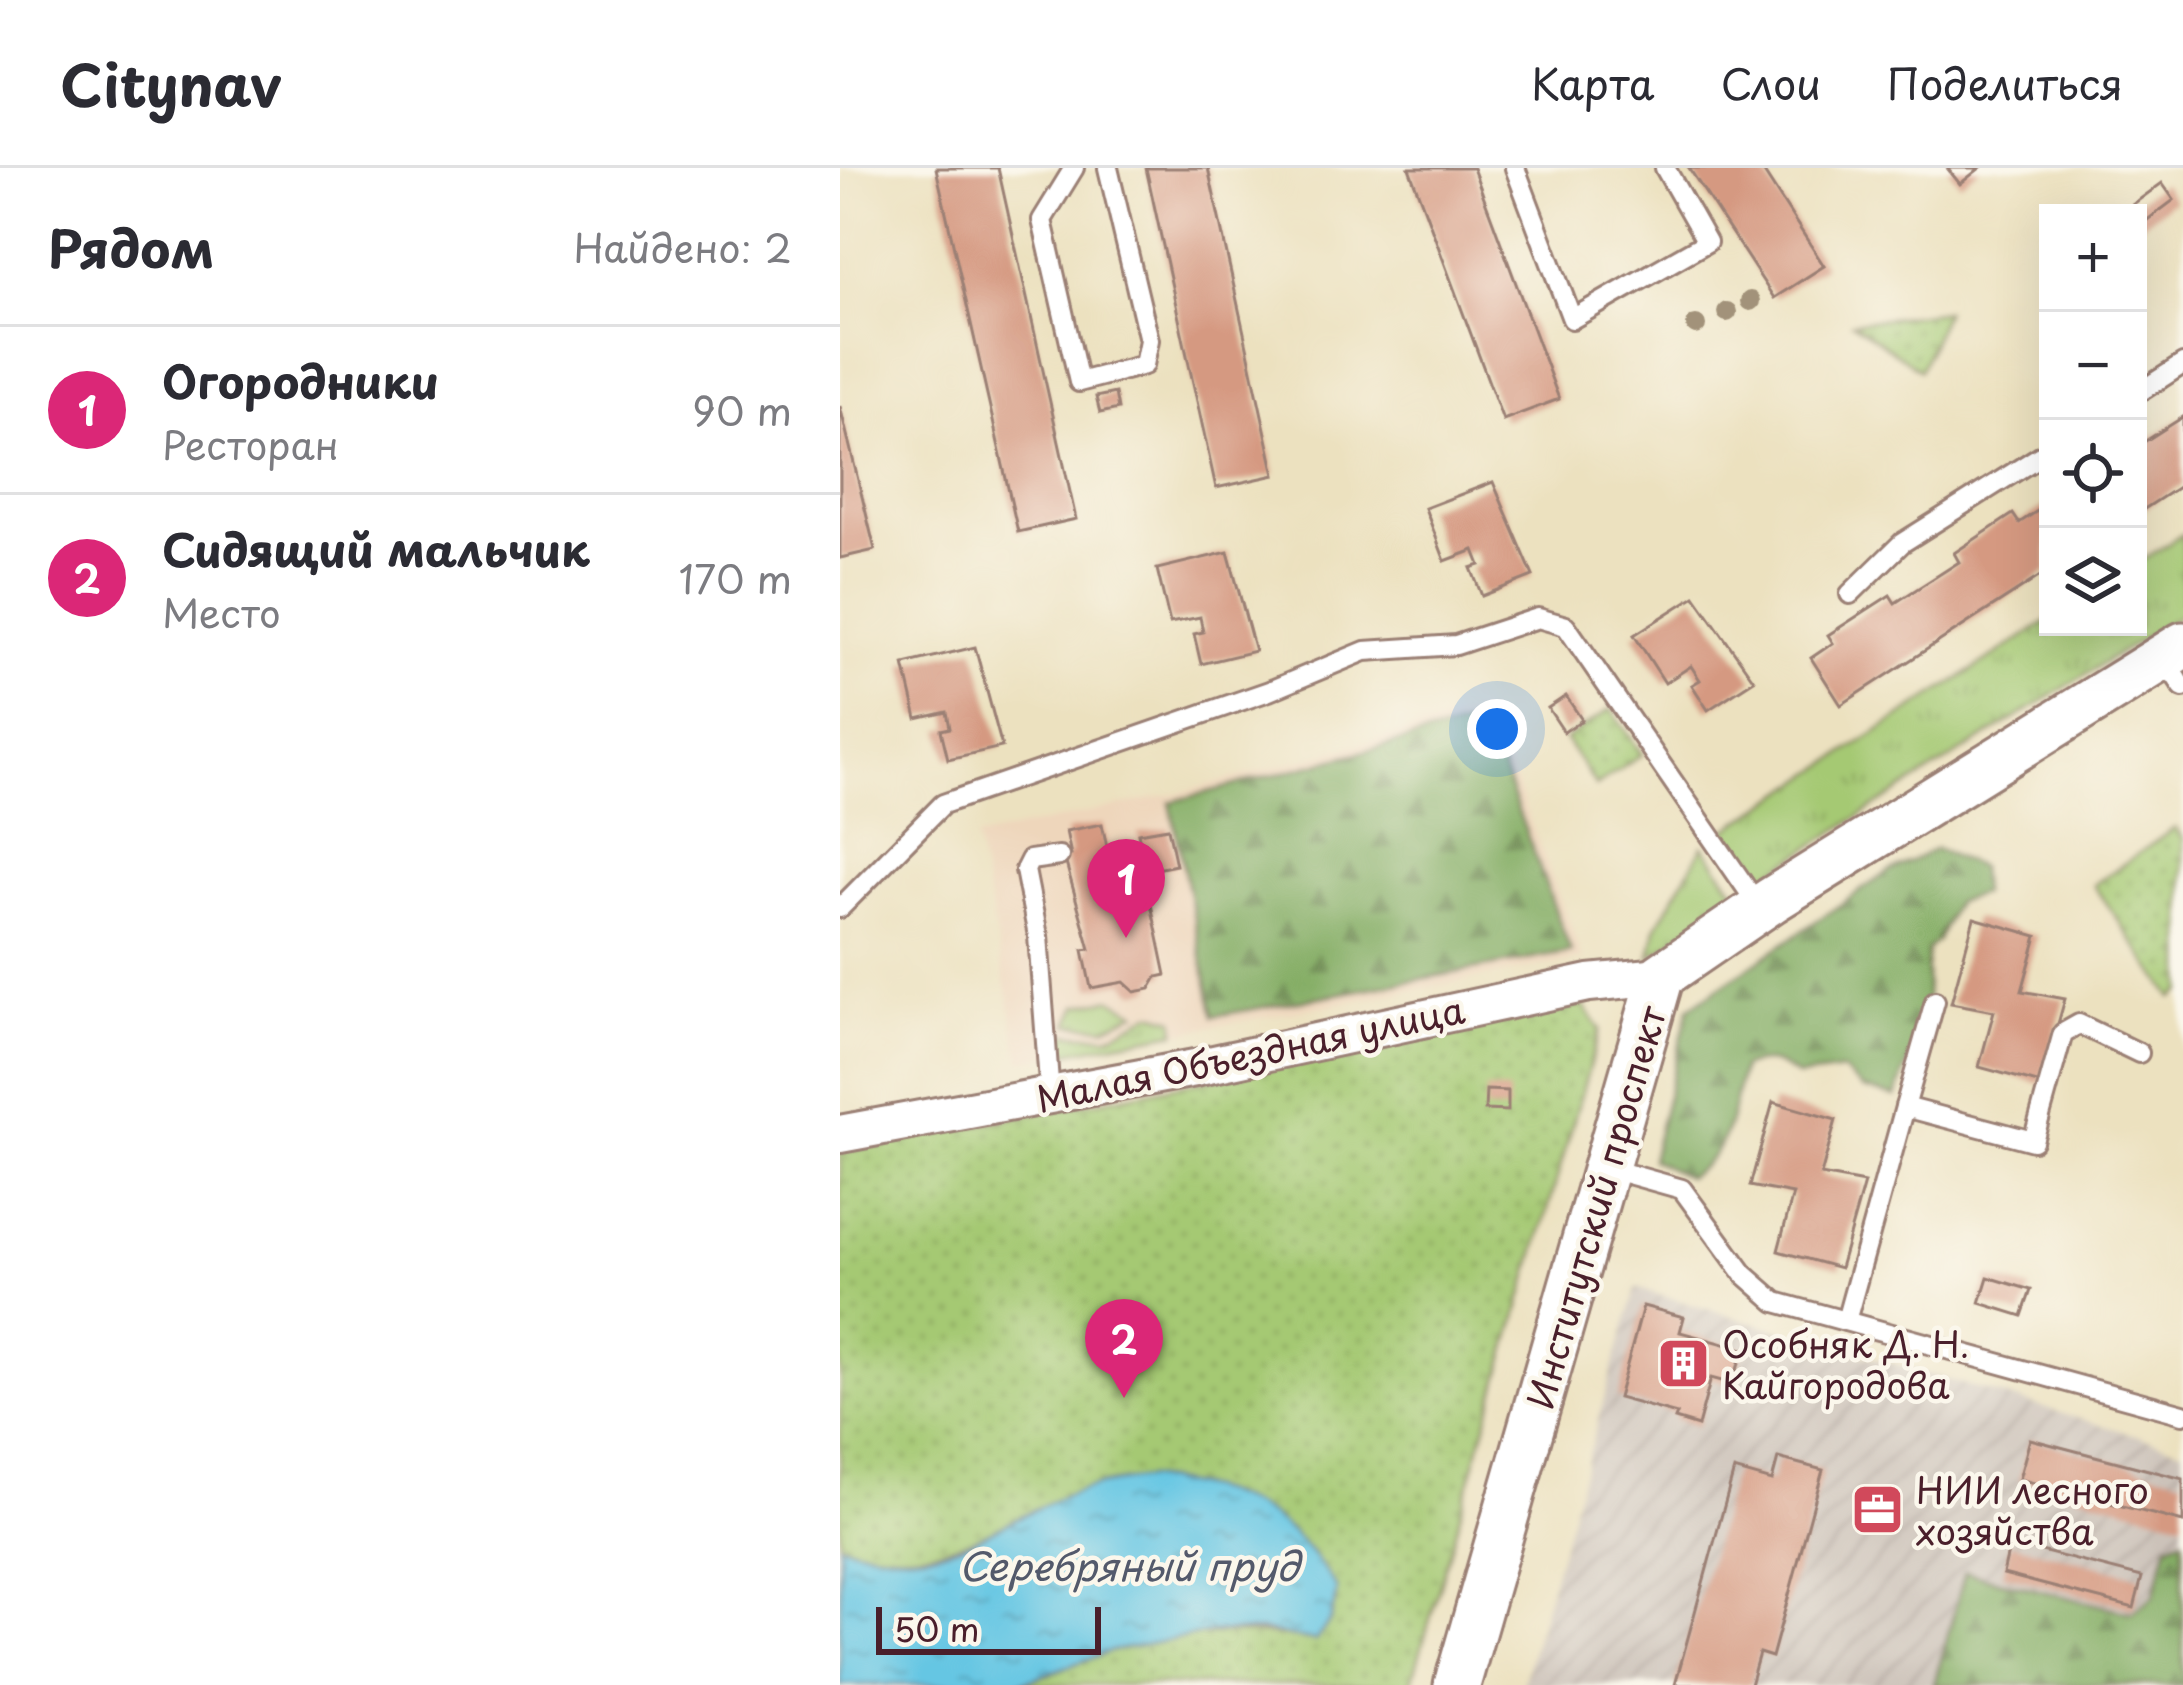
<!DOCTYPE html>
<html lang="ru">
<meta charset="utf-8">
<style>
:root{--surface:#fff;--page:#f7f7f7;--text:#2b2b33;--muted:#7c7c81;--line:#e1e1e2;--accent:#db2777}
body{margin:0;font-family:"Playpen Sans",sans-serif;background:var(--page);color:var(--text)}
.controls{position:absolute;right:36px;top:36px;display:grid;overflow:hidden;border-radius:0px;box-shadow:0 12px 48px #0002}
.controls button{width:108px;height:108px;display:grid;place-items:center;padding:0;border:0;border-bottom:3px solid var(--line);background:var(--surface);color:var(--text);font:60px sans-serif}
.scale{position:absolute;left:36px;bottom:30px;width:225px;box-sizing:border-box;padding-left:12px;border:6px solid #4a1f2b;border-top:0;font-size:33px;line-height:42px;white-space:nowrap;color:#4a1f2b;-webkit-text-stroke:9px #fbf7ec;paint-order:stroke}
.you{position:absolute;left:657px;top:561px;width:42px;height:42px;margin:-30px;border:9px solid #fff;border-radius:50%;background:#1a73e8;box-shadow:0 0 0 18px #1a73e833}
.badge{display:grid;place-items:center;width:78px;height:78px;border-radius:50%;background:var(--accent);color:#fff;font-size:39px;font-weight:700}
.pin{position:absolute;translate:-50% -99px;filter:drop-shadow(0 3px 6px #0008)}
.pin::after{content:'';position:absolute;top:63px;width:42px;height:36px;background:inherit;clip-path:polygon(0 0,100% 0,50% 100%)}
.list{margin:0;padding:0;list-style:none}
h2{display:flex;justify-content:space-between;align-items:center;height:156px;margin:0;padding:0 48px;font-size:51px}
h2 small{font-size:39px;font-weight:400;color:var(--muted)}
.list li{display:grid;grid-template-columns:78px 1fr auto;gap:36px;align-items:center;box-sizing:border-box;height:168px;padding:0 48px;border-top:3px solid var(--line)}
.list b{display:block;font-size:45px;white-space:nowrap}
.list p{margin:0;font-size:39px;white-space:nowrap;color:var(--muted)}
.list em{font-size:39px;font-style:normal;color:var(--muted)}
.icon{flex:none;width:66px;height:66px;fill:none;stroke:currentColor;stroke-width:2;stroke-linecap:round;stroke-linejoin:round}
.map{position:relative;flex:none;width:1343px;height:1517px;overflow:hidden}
header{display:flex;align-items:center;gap:72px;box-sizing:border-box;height:168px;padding:0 60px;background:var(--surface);border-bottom:3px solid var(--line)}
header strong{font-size:57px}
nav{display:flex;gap:66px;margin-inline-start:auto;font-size:42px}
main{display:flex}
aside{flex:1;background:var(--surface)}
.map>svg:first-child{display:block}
.built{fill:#eed6bb}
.industrial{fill:url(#industrial-furrows)}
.grass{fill:url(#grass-tufts);stroke:#78744f;stroke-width:3}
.forest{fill:url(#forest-firs);stroke:#676648;stroke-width:3}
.park{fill:url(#park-dots);stroke:#78744f;stroke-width:3}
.water{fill:url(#water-ripples);stroke:#587287;stroke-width:3}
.building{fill:#d59981}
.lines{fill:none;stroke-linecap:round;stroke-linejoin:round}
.service-casing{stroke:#9b8075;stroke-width:24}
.minor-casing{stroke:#9b8075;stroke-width:42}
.tertiary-casing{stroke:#9b8075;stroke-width:51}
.service{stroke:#fff;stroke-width:18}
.minor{stroke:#fff;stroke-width:36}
.tertiary{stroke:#fff;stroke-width:45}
.tree{fill:#a2927a}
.labels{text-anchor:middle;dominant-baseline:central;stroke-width:9;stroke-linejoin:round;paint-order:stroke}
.street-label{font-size:36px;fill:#4a1f2b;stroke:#fbf7ec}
.poi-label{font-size:36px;fill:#4a1f2b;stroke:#fbf7ec;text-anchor:start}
.water-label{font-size:39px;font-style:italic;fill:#53596b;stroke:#fbf7ec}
</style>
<header>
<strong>Citynav</strong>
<nav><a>Карта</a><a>Слои</a><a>Поделиться</a></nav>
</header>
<main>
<aside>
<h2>Рядом<small>Найдено: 2</small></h2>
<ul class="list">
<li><span class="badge">1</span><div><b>Огородники</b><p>Ресторан</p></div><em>90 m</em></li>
<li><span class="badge">2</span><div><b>Сидящий мальчик</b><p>Место</p></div><em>170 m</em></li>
</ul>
</aside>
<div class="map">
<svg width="1343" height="1517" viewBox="0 0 1343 1517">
<defs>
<pattern id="industrial-furrows" width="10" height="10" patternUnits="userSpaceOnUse" patternTransform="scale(3)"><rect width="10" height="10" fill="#ccc2b9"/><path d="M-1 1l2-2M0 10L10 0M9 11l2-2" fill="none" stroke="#b1a69f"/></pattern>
<pattern id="grass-tufts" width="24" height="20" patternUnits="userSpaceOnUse" patternTransform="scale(3)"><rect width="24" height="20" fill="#a5c973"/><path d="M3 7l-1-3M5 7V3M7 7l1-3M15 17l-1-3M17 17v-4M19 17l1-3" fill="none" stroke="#90ac64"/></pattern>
<pattern id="forest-firs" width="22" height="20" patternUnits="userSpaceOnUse" patternTransform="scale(3)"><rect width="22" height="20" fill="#84ad65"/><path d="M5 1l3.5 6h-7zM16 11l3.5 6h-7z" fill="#6e8c53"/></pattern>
<pattern id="park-dots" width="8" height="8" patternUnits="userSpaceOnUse" patternTransform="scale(3)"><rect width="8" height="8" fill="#a5c973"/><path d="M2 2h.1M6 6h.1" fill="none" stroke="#90ac64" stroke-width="1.8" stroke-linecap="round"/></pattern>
<pattern id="water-ripples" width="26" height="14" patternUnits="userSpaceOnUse" patternTransform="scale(3)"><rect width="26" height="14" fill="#65c6e3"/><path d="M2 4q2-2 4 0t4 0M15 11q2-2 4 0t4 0" fill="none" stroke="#55a0b8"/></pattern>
</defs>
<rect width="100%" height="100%" fill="#fbf7ec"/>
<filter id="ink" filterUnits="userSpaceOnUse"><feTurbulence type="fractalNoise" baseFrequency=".00833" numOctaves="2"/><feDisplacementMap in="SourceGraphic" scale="24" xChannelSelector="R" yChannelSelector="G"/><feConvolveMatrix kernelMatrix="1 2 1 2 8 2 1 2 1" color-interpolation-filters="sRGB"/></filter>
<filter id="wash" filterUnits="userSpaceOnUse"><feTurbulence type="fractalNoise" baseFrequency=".004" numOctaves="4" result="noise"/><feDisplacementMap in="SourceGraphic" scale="48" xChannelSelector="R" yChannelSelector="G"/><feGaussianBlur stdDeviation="2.7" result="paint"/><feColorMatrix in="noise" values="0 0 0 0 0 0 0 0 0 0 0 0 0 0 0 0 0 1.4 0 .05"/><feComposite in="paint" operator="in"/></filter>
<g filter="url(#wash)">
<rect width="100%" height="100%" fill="#ece1bf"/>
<path class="built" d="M648,542L743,791L181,893L136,670L346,623Z"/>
<path class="industrial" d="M796,1120L1343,1281V1517H682Z"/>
<g class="grass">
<path d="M1343,366V445L912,716L877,668L1208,453V459H1298V395Z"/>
<path d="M863,678L898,727L810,789L816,760Z"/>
<path d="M271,831L297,844L265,859L229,856L238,837Z"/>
<path d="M312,845L335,851L336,864L218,886L219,865L269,868Z"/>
</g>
<g class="forest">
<path d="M644,552L731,784L374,848L330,634Z"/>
<path d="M1096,681L1139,699L1141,726L1115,734L1098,772L1087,782L1086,846L1056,929L1023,921L1003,903L958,909C938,895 925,888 902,900C892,945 889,986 847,1009L811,991L849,840L1048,704Z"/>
<path d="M1343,1370V1517H1094L1125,1404L1292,1445L1314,1428L1328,1376Z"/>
</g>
<g class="park">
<path d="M1105,143L1080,202L1012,155Z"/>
<path d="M771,541L802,586L756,618L725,572Z"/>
<path d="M1335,660L1343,671V823L1333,830L1253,717Z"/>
<path d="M743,837L760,861L571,1517H174C208,1508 238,1493 272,1483C339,1463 407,1461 475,1472L271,1315C168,1340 116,1411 0,1376V984Z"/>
</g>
<path class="water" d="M307,1310C396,1321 448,1342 497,1421L491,1452L475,1473L421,1463L370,1465L272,1483L174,1517H0V1376C114,1410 145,1355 241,1322C262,1315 285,1313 307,1310Z"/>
<g id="blocks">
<g class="building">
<path d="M96,0H158L236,351L178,364Z"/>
<path d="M306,0H368L435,307L376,320Z"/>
<path d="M569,0H633L719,231L663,252Z"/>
<path d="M849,0H921L984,98L934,130Z"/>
<path d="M1107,0H1140L1120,16Z"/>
<path d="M1322,15L1334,32L1298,59V45H1281Z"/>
<path d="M275,225L278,241L260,245L256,229Z"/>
<path d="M0,238L35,382L0,390Z"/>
<path d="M1343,249V316L1298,345V264L1304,274Z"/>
<path d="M653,314L693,408L642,428L631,400L640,397L634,382L605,393L585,340Z"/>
<path d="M1208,336V403L1001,537L971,490L993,475L988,467L1050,427L1055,435L1119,394L1114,385L1173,346L1179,355Z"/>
<path d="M388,384L415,483L361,496L354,466L363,464L360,449L330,455L317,401Z"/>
<path d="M855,428L914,512L868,542L852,517L860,512L851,498L825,515L794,467Z"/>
<path d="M135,479L162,579L108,591L101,562L110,560L107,544L77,551L64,496Z"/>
<path d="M726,528L742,552L724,564L708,540Z"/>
<path d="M262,656L267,679L294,674L298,694L279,698L285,727L308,722L326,807L317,809L310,821L295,824L284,814L251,820L243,782L250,781L224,688L231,687L226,663Z"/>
<path d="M328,660L336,697L306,703L298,665Z"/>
<path d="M1134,750L1197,768L1182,823L1225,831L1201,916L1139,899L1154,843L1111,835Z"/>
<path d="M646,922L668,923V943L645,942Z"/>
<path d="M933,934L996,952L981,1007L1024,1015L1000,1100L938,1083L953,1026L910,1018Z"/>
<path d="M1148,1109L1191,1122L1182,1148L1140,1135Z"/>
<path d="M803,1138L844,1149L840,1164L903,1181L893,1216L871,1210L858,1258L835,1251L837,1246L778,1230Z"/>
<path d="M1190,1271L1343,1311V1354L1179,1311Z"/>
<path d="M938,1290L983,1302L932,1489L919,1485L910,1517H835L894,1302L932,1313Z"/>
<path d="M1170,1375L1302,1409L1294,1440L1163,1406Z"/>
</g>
</g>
</g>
<g filter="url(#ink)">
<use href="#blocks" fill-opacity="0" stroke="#9b8075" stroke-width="3"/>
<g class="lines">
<defs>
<g id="service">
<path d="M234,0L202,52L239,214L304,197L309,172L268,0"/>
<path d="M675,0L732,151L867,74L825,0"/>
<path d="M1298,225L1343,196"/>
<path d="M1010,426L1062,375L1208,283"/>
<path d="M1323,490L1343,519"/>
<path d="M0,740L103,636L429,523L525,483L616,477L698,450L726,458L920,740"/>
<path d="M210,928L198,768L185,702L190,692L219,688"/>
<path d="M1065,939L1095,833"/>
<path d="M767,1000L842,1021L904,1106L936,1134L1343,1246"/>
<path d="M1006,1153L1065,939L1193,973L1223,865L1239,856L1299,885"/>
</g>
<path id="minor" d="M0,966L355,900L749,815L821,808"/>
<path id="tertiary" d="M617,1517L821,808L932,732L1343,477"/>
</defs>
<use href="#service" class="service-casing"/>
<use href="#minor" class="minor-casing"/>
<use href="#tertiary" class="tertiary-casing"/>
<use href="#service" class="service"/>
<use href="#minor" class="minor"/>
<use href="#tertiary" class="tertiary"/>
</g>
<g class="tree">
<circle cx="910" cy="133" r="10"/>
<circle cx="887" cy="144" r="10"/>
<circle cx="856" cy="157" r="10"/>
</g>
</g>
<defs>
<symbol id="building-square" viewBox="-11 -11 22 22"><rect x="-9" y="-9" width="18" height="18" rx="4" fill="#d1495b" stroke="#fbf7ec"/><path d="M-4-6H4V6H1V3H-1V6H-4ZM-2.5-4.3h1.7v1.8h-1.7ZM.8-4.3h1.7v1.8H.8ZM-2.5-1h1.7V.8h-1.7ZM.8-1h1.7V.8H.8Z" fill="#fff"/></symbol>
<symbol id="office-square" viewBox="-11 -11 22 22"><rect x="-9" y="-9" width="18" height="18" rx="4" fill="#d1495b" stroke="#fbf7ec"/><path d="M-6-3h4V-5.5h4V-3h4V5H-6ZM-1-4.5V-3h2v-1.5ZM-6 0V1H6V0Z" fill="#fff"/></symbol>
</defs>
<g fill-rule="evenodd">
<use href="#building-square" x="814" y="1166" width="59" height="59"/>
<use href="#office-square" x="1008" y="1312" width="59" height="59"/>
</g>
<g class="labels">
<g class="street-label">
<text transform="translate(410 885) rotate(-12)">Малая Объездная улица</text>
<text transform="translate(755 1039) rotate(-74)">Институтский проспект</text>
</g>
<g class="poi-label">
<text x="882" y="1175">Особняк Д. Н.<tspan x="882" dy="41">Кайгородова</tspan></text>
<text x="1076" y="1321">НИИ лесного<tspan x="1076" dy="41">хозяйства</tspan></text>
</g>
<g class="water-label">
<text x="289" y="1396">Серебряный пруд</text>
</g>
</g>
</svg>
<div class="controls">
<button>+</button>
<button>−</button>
<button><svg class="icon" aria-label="locate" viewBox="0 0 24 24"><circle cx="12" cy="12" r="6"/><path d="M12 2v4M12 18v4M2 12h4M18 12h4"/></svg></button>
<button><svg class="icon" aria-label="layers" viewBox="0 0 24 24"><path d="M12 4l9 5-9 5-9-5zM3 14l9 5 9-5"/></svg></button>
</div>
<div class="scale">50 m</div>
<div class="you"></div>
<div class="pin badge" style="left:286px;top:770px">1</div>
<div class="pin badge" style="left:284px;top:1230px">2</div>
</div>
</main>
